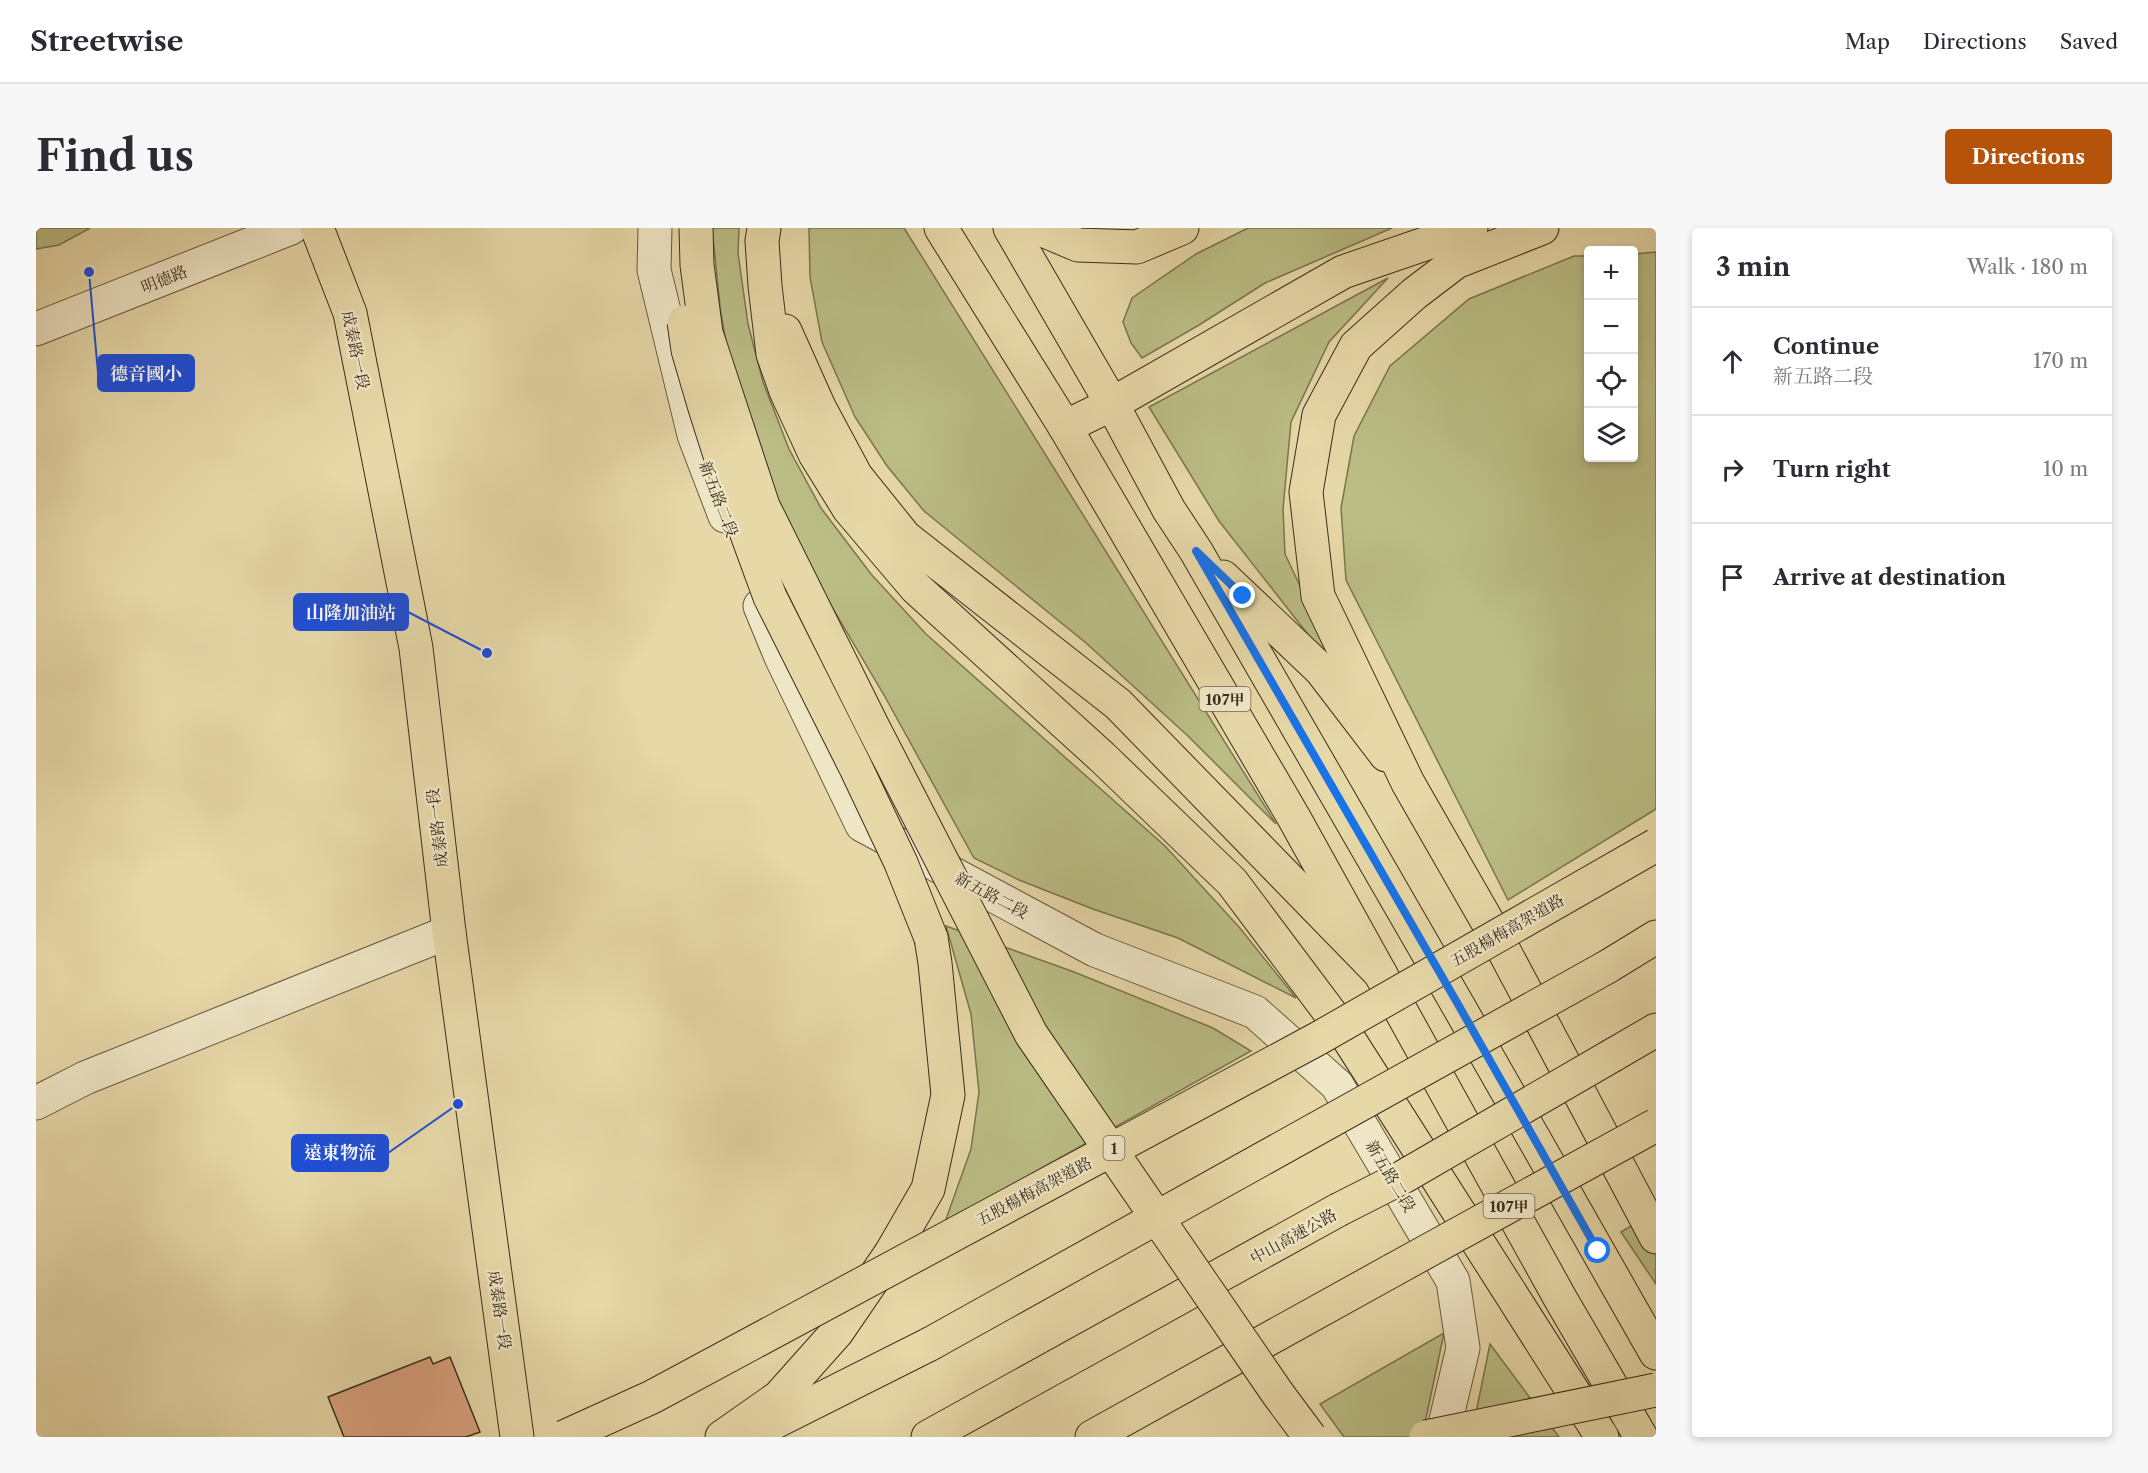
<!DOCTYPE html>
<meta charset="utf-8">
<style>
:root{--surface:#fff;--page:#f7f7f7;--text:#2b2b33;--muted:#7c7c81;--line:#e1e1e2;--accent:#b45309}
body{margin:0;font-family:"Libre Caslon Text","Noto Serif TC",serif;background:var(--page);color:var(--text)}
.controls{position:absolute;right:18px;top:18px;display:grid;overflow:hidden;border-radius:6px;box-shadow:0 3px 9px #0003}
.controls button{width:54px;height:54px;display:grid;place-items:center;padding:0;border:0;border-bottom:2px solid var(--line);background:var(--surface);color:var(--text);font:30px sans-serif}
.stop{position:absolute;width:18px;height:18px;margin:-14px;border:4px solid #1a73e8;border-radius:50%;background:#fff}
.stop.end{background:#1a73e8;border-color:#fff;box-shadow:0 2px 6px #0008}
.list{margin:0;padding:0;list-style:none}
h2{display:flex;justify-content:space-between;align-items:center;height:78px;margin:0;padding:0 24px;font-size:26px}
h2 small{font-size:20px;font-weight:400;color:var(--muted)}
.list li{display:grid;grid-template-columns:39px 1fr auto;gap:18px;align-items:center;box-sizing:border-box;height:108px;padding:0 24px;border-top:2px solid var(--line)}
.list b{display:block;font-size:22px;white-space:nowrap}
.list p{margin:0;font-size:20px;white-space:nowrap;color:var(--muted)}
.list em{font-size:20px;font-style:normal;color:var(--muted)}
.icon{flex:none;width:33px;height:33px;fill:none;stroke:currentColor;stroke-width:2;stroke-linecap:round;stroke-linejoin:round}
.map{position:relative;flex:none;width:1620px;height:1209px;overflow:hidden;border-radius:6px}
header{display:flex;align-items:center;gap:36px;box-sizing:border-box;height:84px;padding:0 30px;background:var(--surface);border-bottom:2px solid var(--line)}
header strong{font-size:28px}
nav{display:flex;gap:33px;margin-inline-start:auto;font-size:21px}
.intro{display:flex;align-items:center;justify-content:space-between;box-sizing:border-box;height:144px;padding:0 36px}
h1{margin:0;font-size:42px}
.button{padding:15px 27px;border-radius:6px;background:var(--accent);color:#fff;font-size:21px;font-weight:700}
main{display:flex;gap:36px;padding:0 36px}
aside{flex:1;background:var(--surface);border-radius:6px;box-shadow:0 3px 9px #0003}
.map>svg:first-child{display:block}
.green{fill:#babd84;stroke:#7a7550;stroke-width:1.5}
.building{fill:#d8a17e;stroke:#3b2d1d;stroke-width:1.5}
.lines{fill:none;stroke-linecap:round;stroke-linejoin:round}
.minor-casing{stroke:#665840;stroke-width:35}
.major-casing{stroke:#3b2d1d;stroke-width:35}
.highway-casing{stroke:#3b2d1d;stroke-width:35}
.minor{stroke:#efe6c6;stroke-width:33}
.major{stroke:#e7d8a8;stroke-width:33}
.highway{stroke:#e7d8a8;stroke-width:33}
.highway-bridge-casing{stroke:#3b2d1d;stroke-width:35;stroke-linecap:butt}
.highway-bridge{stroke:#e7d8a8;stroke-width:33}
.route{stroke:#1a73e8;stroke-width:8}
.labels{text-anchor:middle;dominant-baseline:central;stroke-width:4.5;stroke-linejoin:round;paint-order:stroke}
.shield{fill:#efe6c6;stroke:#716450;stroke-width:1.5}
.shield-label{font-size:15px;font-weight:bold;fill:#3b2d1d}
.street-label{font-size:16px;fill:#3b2d1d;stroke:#efe6c6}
.leader{fill:none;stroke:#1d4ed8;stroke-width:2}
.callout-dot{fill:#1d4ed8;stroke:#efe6c6;stroke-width:2}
.callout{fill:#1d4ed8;stroke:#1d4ed8;stroke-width:2}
.callout-label{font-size:18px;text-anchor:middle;font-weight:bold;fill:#fff}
</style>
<header>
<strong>Streetwise</strong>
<nav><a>Map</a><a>Directions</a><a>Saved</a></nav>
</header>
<div class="intro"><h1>Find us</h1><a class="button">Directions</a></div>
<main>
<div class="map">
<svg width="1620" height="1209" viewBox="0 0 1620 1209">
<rect width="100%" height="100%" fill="#e7d8a8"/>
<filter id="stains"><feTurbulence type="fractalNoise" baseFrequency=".00333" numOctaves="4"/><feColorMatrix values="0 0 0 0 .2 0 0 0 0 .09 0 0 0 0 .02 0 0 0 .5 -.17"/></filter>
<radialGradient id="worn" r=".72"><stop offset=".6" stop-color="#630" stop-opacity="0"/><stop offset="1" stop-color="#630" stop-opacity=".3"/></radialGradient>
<g class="green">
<path d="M0,0H54L23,17L0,21Z"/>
<path d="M676,0H703L702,25L712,96L727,154L753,221L785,280L835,346L890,406L1129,618L1203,699L1260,770L1142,710L1057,681L983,652L938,630L848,467L764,325L731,254L696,151L684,78Z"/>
<path d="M773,0H868L1240,596L1152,508L1050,415L888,283L851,238L819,189L786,114L774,49Z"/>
<path d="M1212,0H1356L1229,55L1163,97L1106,130L1095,115L1087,94L1096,70L1160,26Z"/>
<path d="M1620,24V581L1472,672L1310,352L1305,280L1318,208L1354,138L1433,71L1538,28H1552V230H1598V26Z"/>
<path d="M1352,50L1293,114L1255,194L1247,281L1249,326L1310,455L1183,293L1113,179Z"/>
<path d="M910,698L1038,744L1177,800L1215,823L909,994L935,921L943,864L935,786Z"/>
<path d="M1620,983V1056L1585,1004Z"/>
<path d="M1408,1105L1386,1209H1308L1284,1176Z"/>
<path d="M1454,1116L1523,1209H1435Z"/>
</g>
<path class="building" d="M394,1129L397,1136L414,1129L444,1204L430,1209H308L292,1169Z"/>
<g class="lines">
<defs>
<g id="minor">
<path d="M619,0L618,42L658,207L689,288"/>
<path d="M0,101L255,0"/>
<path d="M724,378L745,429L826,597L1059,722L1219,784L1301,857L1417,1053L1427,1120L1406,1209"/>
<path d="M0,875L49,850L413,704"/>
</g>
<g id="major">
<path d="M281,0L314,85L380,420L413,704L481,1209"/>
<path d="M905,0L1029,199L1257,588L1524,1070L1605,1209"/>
<path d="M974,0L1076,176L1133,282L1160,323L1423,779L1620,1125"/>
<path d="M1187,349L1285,442L1350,527"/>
</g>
<g id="highway">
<path d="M728,0L726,13L729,58L737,126L750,163L779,226L813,281L880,360L1066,529L1196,654L1307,802L1566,1209"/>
<path d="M1002,0L1042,17L1101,19L1146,0"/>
<path d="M1506,0L1420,34L1378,66L1320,118L1283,187L1270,264L1282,368L1372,555L1466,719L1620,1009"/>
<path d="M749,103L783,179L820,248L869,309L1082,476L1344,745"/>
<path d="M1029,199L1076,176L1307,44L1435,0"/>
<path d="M1571,739L1620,709"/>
<path d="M1577,827L1620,802"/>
<path d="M721,1203L894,1116"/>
<path d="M686,1209L743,1169L801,1104L855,1025L892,961L912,867L899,735L895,710"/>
<path d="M892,1209L1302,982"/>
<path d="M1056,1209L1357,1042"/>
</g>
</defs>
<use href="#minor" class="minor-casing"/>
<use href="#major" class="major-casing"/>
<use href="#highway" class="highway-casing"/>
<use href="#minor" class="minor"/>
<use href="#major" class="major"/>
<use href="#highway" class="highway"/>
<defs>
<g id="highway-bridge">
<path d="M660,0L661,37L670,105L727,278L837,499L995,806L1242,1166L1274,1209"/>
<path d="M648,94L652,122L669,180L697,268L734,369L820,540L865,635L895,710"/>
<path d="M1302,982L1367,949L1577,827"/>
<path d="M1357,1042L1620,897"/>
<path d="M894,1116L1571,739"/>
<path d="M528,1209L616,1169L1283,810L1620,617"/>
<path d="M1390,1209L1620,1162"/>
</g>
</defs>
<use href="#highway-bridge" class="highway-bridge-casing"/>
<use href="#highway-bridge" class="highway-bridge"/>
</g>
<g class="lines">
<path class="route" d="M1207,368L1160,323L1423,778L1562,1023"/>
</g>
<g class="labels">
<g class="shield">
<rect x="1163.5" y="459" width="51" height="24" rx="4.5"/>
<rect x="1067.5" y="908" width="21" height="24" rx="4.5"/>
<rect x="1447.5" y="966" width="51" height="24" rx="4.5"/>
</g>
<g class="shield-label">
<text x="1189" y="471">107甲</text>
<text x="1078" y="920">1</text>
<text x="1473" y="978">107甲</text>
</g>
<g class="street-label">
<text transform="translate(128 51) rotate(-22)">明德路</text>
<text transform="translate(320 122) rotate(78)">成泰路一段</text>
<text transform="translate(683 271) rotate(69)">新五路二段</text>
<text transform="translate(401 600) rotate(-97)">成泰路一段</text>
<text transform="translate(956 667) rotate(28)">新五路二段</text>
<text transform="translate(1471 702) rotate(-30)">五股楊梅高架道路</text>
<text transform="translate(1355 948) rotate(59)">新五路二段</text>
<text transform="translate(998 963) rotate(-28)">五股楊梅高架道路</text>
<text transform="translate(1257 1008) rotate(-29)">中山高速公路</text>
<text transform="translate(464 1082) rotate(82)">成泰路一段</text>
</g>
</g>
<path class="leader" d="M53 44L62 145M451 425L372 384M422 876L352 925"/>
<g class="callout-dot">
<circle cx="53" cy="44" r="6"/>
<circle cx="451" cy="425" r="6"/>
<circle cx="422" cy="876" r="6"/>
</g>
<g class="callout">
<rect x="62" y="127" width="96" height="36" rx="6"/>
<rect x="258" y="366" width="114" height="36" rx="6"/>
<rect x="256" y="907" width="96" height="36" rx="6"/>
</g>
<g class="callout-label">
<text x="110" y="152">德音國小</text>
<text x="315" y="391">山隆加油站</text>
<text x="304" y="931">遠東物流</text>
</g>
<rect width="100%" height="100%" filter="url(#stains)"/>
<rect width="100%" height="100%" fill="url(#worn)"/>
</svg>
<div class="controls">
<button>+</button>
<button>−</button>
<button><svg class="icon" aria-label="locate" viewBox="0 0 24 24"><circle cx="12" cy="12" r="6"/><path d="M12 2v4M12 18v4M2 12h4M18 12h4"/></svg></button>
<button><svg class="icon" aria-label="layers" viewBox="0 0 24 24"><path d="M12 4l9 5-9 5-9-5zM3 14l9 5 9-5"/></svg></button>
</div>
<div class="stop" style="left:1562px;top:1023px"></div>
<div class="stop end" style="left:1207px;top:368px"></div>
</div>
<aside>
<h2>3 min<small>Walk · 180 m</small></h2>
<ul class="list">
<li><svg class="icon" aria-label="ahead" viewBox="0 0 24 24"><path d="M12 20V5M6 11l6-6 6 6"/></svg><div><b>Continue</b><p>新五路二段</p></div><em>170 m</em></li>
<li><svg class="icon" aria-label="right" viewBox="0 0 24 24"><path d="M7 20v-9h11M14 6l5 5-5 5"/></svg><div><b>Turn right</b></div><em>10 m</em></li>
<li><svg class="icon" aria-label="arrive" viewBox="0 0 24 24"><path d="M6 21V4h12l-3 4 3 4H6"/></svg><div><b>Arrive at destination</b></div></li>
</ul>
</aside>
</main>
